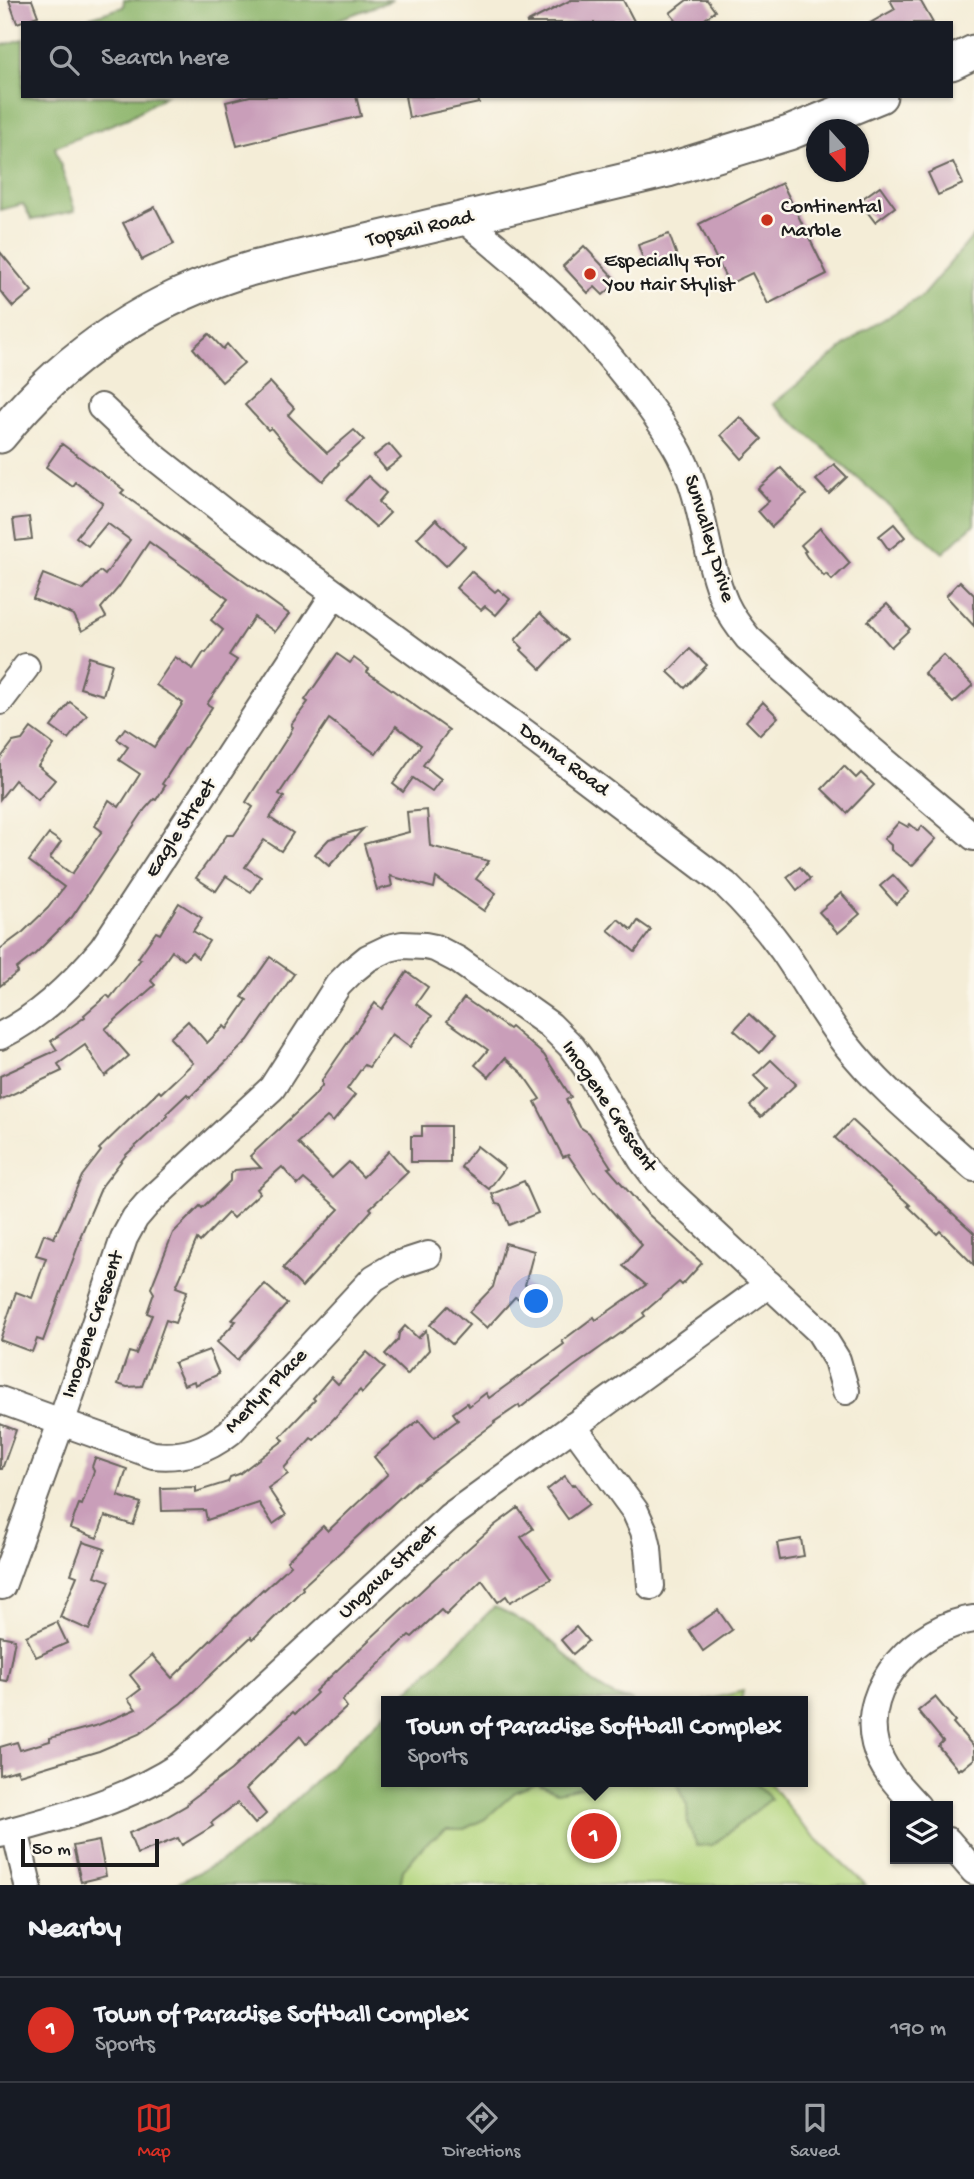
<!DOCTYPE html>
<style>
:root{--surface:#171b24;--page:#20242c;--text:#f1f3f6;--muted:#9ea1a6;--line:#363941;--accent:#d93025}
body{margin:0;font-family:"Gochi Hand",sans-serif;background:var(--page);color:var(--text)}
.controls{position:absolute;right:21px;bottom:21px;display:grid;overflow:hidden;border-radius:0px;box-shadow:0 2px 5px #0004}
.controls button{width:63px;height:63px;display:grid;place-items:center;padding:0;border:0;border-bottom:2px solid var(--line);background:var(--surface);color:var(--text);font:35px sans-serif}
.compass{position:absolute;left:806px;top:119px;width:63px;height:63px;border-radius:50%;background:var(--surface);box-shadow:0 2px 5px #0004;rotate:159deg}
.scale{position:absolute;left:21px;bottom:18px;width:138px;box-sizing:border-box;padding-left:7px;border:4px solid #1c1c1c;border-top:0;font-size:19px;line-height:24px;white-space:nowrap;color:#1c1c1c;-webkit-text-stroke:5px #fbf7ec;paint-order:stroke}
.you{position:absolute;left:537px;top:1302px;width:24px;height:24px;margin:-18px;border:5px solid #fff;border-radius:50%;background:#1a73e8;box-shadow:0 0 0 10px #1a73e833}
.badge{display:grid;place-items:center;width:46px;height:46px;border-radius:50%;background:var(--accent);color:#fff;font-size:23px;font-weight:700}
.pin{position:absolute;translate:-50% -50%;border:4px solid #fff;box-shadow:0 2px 7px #0006}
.popup{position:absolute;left:381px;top:1696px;width:427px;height:91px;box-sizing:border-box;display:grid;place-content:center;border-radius:0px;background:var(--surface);filter:drop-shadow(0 2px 5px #0005);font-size:23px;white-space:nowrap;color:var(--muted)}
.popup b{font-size:26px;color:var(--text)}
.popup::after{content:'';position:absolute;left:50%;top:100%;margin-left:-14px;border:14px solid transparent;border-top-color:var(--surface)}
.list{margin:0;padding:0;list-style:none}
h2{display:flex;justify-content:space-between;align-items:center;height:91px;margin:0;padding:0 28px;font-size:30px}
h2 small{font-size:23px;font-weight:400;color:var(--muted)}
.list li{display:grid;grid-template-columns:46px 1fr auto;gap:21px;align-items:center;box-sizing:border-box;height:105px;padding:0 28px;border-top:2px solid var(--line)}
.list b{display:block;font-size:26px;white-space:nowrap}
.list p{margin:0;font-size:23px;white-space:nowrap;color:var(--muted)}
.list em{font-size:23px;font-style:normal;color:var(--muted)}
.icon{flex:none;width:38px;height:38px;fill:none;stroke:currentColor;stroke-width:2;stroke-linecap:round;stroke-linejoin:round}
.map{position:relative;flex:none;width:974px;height:1885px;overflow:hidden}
.search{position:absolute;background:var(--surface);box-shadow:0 2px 5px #0004;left:21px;right:21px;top:21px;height:77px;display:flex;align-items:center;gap:18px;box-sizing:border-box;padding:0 24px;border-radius:0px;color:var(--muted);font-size:26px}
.sheet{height:196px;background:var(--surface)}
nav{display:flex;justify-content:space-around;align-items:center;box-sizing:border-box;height:98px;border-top:2px solid var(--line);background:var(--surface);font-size:19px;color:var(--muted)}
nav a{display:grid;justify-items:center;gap:4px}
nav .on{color:var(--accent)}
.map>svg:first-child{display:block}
.green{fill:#b3d57e;stroke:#68784d;stroke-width:2}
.forest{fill:#8eb66d;stroke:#556944;stroke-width:2}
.building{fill:#c99eb9}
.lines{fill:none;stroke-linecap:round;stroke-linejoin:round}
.minor-casing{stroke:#68655d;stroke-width:30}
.major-casing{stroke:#68655d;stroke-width:37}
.minor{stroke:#fff;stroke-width:26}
.major{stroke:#fff;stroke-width:33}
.poi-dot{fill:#c8321e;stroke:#fbf7ec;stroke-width:2.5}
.labels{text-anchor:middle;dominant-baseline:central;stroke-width:5;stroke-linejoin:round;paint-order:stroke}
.poi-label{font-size:21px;fill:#1c1c1c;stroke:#fbf7ec;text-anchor:start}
.street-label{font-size:21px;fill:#1c1c1c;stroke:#fbf7ec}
</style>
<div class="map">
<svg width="974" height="1885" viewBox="0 0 974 1885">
<rect width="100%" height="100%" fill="#fbf7ec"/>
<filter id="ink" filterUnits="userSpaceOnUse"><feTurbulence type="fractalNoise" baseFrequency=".0143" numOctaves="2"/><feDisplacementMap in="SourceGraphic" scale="14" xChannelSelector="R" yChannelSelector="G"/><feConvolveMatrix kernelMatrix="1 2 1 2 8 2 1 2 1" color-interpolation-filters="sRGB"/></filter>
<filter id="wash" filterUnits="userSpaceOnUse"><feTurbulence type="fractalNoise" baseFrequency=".00686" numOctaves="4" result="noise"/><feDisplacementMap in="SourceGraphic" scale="28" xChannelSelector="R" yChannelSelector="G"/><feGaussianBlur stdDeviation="1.57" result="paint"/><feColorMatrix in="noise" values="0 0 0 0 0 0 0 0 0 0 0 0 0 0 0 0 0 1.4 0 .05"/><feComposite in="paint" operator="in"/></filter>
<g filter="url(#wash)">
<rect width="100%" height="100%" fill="#f4edd7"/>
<g class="green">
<path d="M743,1691L741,1701H704Z"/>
<path d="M605,1782H677L687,1806L688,1825L712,1845L771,1799L754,1782H769L802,1825L866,1885H400L403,1870L424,1845L446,1829H464L485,1819L515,1792L537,1783L557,1792Z"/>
</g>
<g class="forest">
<path d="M124,0H393L328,23H73L123,7Z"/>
<path d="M23,39V96H165L128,118L55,147L75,211L32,220L23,204L0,210V46Z"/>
<path d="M974,235V524L943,553L773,404L861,333L922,296Z"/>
<path d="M494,1607C508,1611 539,1631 551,1641C580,1665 592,1694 633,1701H398Z"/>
<path d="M386,1713V1782H605L557,1792L537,1783L515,1792L485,1819L464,1829H446L424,1845L403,1870L400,1885H174L229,1857L269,1825Z"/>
<path d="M677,1782H754L771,1799L712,1845L697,1846L688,1825L687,1806Z"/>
</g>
<g id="blocks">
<g class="building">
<path d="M9,0H32L38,16L17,23Z"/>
<path d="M571,0H623L635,23H526Z"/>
<path d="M687,0H707L715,11L700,23H678L670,13Z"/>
<path d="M890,0H920L933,23H870L895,9Z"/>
<path d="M250,96H356L361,116L237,146L226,102Z"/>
<path d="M405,96H478L479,103L409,118Z"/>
<path d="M953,162L963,184L938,195L928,173Z"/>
<path d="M782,183L827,274L768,304L752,273L729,284L699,224Z"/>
<path d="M880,186L895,207L875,222L859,201Z"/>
<path d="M155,207L174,244L142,260L123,223Z"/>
<path d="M669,234L677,256L646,267L638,245Z"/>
<path d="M584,246L618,282L603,295L595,287L588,293L563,266Z"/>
<path d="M0,252L32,291L13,307L0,291Z"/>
<path d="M209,334L223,349L227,344L244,363L222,382L193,348Z"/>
<path d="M270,382L294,408L288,415L327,453L354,430L364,440L338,463L339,464L323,481L291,452L271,428L268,430L245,405Z"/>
<path d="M740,417L762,439L742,459L721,435Z"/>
<path d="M62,444L124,490L121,493L289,614L275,632L254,617L229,655L237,660L207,704L212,707L162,784L165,786L156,800L154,799L145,809L72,917L35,954L16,969L18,972L0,986V949L23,932L48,908L64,887L29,861L49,834L61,842L50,858L72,874L102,831L95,826L109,800L119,807L140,774L119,760L128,747L117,739L125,728L154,747L183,703L156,685L175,657L193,669L204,652L206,653L223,630L211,620L228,599L149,542L119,587L101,608L106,617L82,631L74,615L33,599L43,574L83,590L100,571L105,575L130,540L107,523L88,546L76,537L103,503L75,482L72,486L46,467Z"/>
<path d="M389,444L401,458L386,470L374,456Z"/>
<path d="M834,464L847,477L829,494L816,480Z"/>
<path d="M781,468L806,495L772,527L758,511L769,501L758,489Z"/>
<path d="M368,476L386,493L378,502L390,513L376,527L346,500Z"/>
<path d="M29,517L32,539L16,541L13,519Z"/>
<path d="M436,519L465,546L446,566L417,538Z"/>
<path d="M894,524L905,537L889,550L879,536Z"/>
<path d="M820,528L850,563L832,580L826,574L824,576L807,557L804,552L806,551L801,545Z"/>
<path d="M471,571L495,592L498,589L510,599L496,615L485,606L481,610L456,588Z"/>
<path d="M960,581L974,595V626L946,596Z"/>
<path d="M887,604L910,629L891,647L868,621Z"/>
<path d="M540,613L568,640L541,669L521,650L523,648L515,640Z"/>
<path d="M690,649L707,665L685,688L668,672Z"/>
<path d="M337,654L350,663L354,658L369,669L367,672L449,730L423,765L441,779L432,791L413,778L403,792L393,784L421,745L396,726L376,754L329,719L279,794L284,797L270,818L293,833L281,851L264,840L245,867L261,877L251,892L226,876L216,891L196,878L227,835H234L253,807L246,802L289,735L293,727L291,725L308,702L305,700Z"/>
<path d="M943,655L973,685L953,703L924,673Z"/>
<path d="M89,657L112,664L103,695L80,688Z"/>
<path d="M70,702L87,715L68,739L51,727Z"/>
<path d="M763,702L778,717L760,735L746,721Z"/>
<path d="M31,728L54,745L38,766L55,780L38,800L15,780L0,799V759L13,742L22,740Z"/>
<path d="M844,766L856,778L861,773L874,785L847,813L822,789Z"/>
<path d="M427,810L430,846L489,861L476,879L496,893L484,911L436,878L434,888L390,876L392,886L377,890L364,844L409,832L407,812Z"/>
<path d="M899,822L908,827L910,824L918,831L922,826L936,839L912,866L891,850V845L884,839Z"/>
<path d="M363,829L329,866L315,854L329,839Z"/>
<path d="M800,867L810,879L797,890L787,877Z"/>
<path d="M893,875L909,892L896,904L880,886Z"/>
<path d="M841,893L860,914L838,933L819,912Z"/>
<path d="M179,903L202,918L193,931L209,941L198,958L192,952L184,960L172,951L151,981L155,985L105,1029L129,1056L105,1076L85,1045L58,1064L62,1071L0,1100V1076L57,1050L51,1041L85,1017L84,1015L107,995L110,998L141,959L138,958L156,932L160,934Z"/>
<path d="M618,919L632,930L638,921L651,930L635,952L608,930Z"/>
<path d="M270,957L294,974L248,1040L190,1097L187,1094L166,1114L168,1116L126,1155L102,1186L80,1237L81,1238L43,1341L37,1339L32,1352L0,1340L16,1292L32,1298L46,1258L36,1255L44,1234L54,1238L82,1176L101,1151L99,1149L159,1091L161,1093L193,1063L170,1038L188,1021L207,1043L224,1026L227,1029L247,1000L242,997Z"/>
<path d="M407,972L428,987L416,1004L432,1016L410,1047L392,1034L369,1067L364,1065L347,1089L355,1095L333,1122L327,1117L298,1143L332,1178L349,1162L363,1177L389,1151L408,1172L370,1208L372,1210L302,1287L283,1268L339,1209L304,1179L298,1185L282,1167L257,1189L260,1193L233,1218L228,1213L200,1242L197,1239L176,1287L187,1291L175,1323L166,1320L142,1386L127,1387L118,1384L129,1352L136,1354L152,1315L147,1313L154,1293L151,1288L173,1233L200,1206L202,1208L230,1181V1175L235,1170L261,1168L250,1156L313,1097L322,1086V1080L375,1003L382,1009Z"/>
<path d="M464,998L509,1029L511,1027L544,1055L571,1097L566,1100L580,1127L589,1133L611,1167L608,1168L648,1214L702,1263L682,1285L679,1282L643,1313L645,1316L573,1367L520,1408L519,1405L494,1422L495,1423L468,1443L469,1444L418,1483L417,1482L302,1587L303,1589L253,1639L251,1637L181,1703L139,1734L99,1751L52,1765L19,1775L17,1770L0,1775V1747L17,1742L20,1750L50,1741V1738L98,1725L136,1709L128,1699L141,1689L130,1675L152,1655L172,1678L263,1589L264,1590L291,1565L287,1561L323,1526L328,1531L388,1474L374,1457L419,1420L434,1438L458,1420L453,1413L467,1403L469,1406L486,1393L489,1398L564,1344L562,1341L594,1317L596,1320L646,1285L623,1266L642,1245L595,1192L594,1193L568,1155L563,1157L535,1102L540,1099L522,1073L505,1058L489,1077L475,1065L488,1050L447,1021Z"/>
<path d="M749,1014L774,1037L760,1053L734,1030Z"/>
<path d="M771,1060L796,1084L761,1117L750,1106L767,1089L754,1076Z"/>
<path d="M852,1120L974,1233V1265L940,1231L937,1234L908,1206L910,1205L835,1138Z"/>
<path d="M422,1126H450V1162H411V1136H422Z"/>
<path d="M477,1146L505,1168L489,1189L461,1167Z"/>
<path d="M524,1181L538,1213L509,1225L501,1205L496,1204L492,1194Z"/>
<path d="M505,1243L534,1251L525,1285L542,1293L536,1306L515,1297L487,1328L469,1312L493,1287Z"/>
<path d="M265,1284L287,1304L237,1360L217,1342L236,1321L232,1320Z"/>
<path d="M448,1306L469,1325L452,1344L430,1325Z"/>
<path d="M405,1326L418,1338L426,1330L429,1350L407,1375L385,1354L398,1340L399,1333Z"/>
<path d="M209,1350L219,1374L195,1385L194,1381L184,1385L174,1363Z"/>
<path d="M367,1352L385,1368L362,1393L360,1390L314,1440L311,1438L284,1468L288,1474L268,1488L286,1515L273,1524L259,1503L207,1520L205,1510L162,1511L161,1488L196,1487V1492L228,1482L230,1477L239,1474L284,1440L280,1437L315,1400L313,1398L331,1377L338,1384Z"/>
<path d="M0,1424L16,1430L2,1469H0Z"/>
<path d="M95,1458L127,1469L118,1496L141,1503L133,1525L105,1516L97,1538L70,1528L79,1504L82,1505L94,1471L92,1467Z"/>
<path d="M565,1476L572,1486L575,1484L589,1504L568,1519L547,1490Z"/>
<path d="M518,1508L533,1529L521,1537L551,1579L510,1602L506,1596L498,1602L482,1580L446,1615L441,1610L412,1637L409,1635L342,1700L347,1707L306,1744L300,1736L246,1789L266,1814L255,1824L237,1803L211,1823L213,1826L182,1845L178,1838L137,1854L129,1833L161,1820L187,1805L188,1802L231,1770L293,1712L295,1714L317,1693L315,1691L438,1575L495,1525Z"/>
<path d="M801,1539L804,1556L780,1560L777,1543Z"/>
<path d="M83,1542L105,1549L95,1576L110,1581L89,1630L60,1617L77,1576L71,1574Z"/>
<path d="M718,1610L732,1630L703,1651L689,1630Z"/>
<path d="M57,1622L67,1643L36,1657L26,1636Z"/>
<path d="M576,1627L588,1641L573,1654L561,1640Z"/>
<path d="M0,1636L15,1639L7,1681L0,1680Z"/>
<path d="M935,1697L955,1721L953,1723L974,1747V1759L962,1769L960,1768L958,1770L938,1746L943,1741L918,1711Z"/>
<path d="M99,1841L106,1876L81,1882L73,1846Z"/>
</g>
</g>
</g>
<g filter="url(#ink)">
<use href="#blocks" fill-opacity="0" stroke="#68655d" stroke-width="2"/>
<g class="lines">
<defs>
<g id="minor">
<path d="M464,219C503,253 544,285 580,323C600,344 617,366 635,388C651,409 668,431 680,454C705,503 704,555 725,603C731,616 739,627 748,638L869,748L974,837"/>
<path d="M101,407L152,455L229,516L536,741L725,884C746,904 765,926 782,949C803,979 821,1012 844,1042C881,1090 929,1127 974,1168"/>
<path d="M0,701L26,667"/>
<path d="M0,1036C41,1016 74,983 103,948L334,595"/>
<path d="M0,1400L153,1455C183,1458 206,1451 230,1432L374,1278L394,1266L428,1255"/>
<path d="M573,1426L635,1511L644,1531L648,1548L651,1586"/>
<path d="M2,1586L61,1423L124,1238L135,1218L147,1204L272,1088L338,985L352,971L368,958L389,948L402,945L425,946L435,948L458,960L550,1025L571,1046L585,1065L642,1160L658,1181L819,1331L837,1360L846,1391"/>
<path d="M917,1806C900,1788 881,1769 875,1744C860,1686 918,1626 974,1619"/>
<path d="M15,1830L28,1885"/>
<path d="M0,1834C62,1817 126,1801 180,1765L449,1517L769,1284"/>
<path d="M948,1841L974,1871"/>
</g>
<g id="major">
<path d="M951,63L974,52"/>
<path d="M0,436C66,354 152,297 253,268L668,170L789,133L880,96"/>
</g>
</defs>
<use href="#minor" class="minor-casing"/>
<use href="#major" class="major-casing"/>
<use href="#minor" class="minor"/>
<use href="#major" class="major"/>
</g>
</g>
<g class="poi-dot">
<circle cx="767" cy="220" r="7"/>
<circle cx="590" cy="274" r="7"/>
</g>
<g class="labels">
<g class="poi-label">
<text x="781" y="208">Continental<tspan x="781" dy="24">Marble</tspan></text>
<text x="604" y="262">Especially For<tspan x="604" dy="24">You Hair Stylist</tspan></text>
</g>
<g class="street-label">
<text transform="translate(420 230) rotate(-13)">Topsail Road</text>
<text transform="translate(708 539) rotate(73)">Sunvalley Drive</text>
<text transform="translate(563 761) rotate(37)">Donna Road</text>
<text transform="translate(182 829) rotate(-57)">Eagle Street</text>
<text transform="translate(608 1107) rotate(56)">Imogene Crescent</text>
<text transform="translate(94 1325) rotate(-71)">Imogene Crescent</text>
<text transform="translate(267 1392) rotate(-46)">Merlyn Place</text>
<text transform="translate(389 1573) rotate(-43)">Ungava Street</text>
</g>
</g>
</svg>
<div class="controls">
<button><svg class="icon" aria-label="layers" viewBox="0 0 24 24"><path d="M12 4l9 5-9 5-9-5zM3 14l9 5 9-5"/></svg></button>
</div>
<svg class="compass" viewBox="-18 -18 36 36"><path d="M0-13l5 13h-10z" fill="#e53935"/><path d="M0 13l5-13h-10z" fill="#9ea1a6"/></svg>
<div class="scale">50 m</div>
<div class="you"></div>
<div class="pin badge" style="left:594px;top:1836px">1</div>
<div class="popup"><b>Town of Paradise Softball Complex</b>Sports</div>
<div class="search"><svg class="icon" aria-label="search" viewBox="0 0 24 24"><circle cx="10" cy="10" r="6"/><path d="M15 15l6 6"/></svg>Search here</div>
</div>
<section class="sheet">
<h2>Nearby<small></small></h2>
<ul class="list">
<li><span class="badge">1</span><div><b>Town of Paradise Softball Complex</b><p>Sports</p></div><em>190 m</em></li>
</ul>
</section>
<nav>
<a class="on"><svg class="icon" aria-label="map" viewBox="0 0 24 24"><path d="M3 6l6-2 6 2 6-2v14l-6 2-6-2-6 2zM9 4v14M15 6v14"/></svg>Map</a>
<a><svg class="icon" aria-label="directions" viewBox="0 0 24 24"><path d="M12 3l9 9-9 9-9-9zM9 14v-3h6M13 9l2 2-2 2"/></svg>Directions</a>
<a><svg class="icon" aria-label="saved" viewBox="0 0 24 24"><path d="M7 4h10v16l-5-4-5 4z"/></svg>Saved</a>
</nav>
